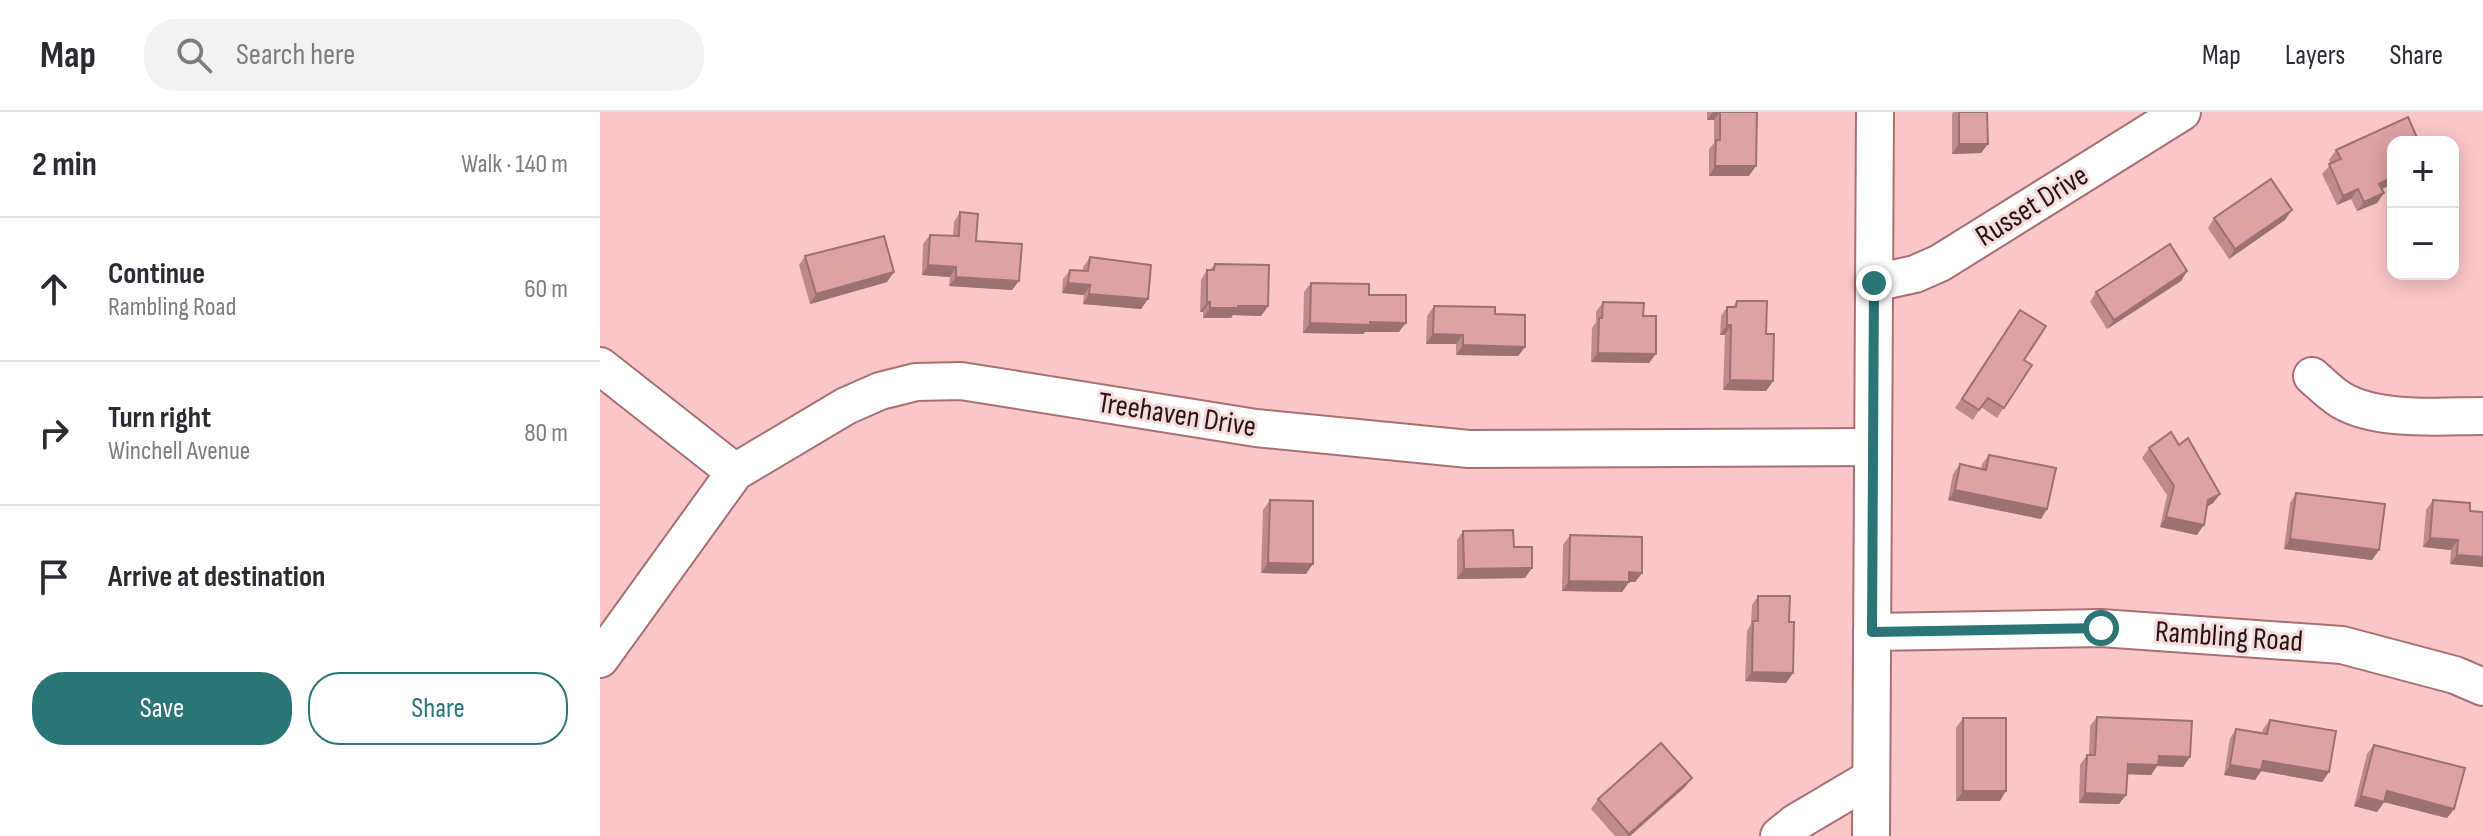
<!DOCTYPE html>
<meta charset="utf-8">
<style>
:root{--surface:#fff;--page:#f2f2f3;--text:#2b2b33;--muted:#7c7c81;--line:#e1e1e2;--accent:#2b7576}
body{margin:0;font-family:"Sofia Sans Condensed",sans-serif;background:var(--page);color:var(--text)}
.controls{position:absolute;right:24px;top:24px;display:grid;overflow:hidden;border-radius:16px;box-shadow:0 4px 20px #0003}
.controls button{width:72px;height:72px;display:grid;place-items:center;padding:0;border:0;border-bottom:2px solid var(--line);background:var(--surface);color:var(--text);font:40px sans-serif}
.stop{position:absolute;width:24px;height:24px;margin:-18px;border:6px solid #2b7576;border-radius:50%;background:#fff}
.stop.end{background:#2b7576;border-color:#fff;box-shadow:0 2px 8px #0008}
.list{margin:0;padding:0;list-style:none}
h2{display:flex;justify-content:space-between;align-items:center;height:104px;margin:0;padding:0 32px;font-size:34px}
h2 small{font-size:26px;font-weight:400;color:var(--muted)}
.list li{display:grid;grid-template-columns:52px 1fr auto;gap:24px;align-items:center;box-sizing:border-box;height:144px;padding:0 32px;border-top:2px solid var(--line)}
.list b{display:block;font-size:30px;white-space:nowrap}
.list p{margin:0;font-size:26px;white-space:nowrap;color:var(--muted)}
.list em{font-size:26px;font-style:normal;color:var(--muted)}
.actions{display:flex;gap:16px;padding:24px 32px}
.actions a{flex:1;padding:18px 0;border:2px solid var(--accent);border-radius:32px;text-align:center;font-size:28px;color:var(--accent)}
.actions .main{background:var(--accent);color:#fff}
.icon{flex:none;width:44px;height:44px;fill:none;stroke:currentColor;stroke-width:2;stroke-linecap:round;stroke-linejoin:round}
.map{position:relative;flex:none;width:1883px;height:724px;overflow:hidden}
header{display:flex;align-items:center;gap:48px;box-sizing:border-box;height:112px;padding:0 40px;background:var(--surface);border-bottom:2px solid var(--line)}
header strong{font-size:38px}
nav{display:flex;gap:44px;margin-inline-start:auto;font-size:28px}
.search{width:560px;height:72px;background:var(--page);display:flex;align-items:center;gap:20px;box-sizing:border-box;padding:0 28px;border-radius:32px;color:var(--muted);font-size:30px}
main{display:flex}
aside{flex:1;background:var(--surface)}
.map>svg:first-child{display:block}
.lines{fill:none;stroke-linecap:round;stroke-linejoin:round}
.minor-casing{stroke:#a97073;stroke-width:40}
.minor{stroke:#fff;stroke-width:36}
.wall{fill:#bf8a8d}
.shaded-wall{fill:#9b7173}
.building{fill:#dea1a4;stroke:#9b7173;stroke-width:2}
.route{stroke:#2b7576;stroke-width:10}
.labels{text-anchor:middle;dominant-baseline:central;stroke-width:6;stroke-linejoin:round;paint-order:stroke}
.street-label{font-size:30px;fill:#281314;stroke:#f6dcdd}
</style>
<header>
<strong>Map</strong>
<div class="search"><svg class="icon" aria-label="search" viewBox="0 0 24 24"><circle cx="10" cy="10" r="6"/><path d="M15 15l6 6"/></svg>Search here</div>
<nav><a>Map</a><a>Layers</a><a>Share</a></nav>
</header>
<main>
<aside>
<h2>2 min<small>Walk · 140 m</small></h2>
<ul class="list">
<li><svg class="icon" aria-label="ahead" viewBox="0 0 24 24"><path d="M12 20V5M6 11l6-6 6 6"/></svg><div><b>Continue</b><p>Rambling Road</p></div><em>60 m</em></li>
<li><svg class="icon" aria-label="right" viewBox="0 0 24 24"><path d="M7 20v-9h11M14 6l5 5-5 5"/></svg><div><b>Turn right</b><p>Winchell Avenue</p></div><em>80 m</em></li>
<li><svg class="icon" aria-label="arrive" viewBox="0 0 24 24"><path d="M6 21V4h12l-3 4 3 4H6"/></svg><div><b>Arrive at destination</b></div></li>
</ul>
<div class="actions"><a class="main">Save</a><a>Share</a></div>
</aside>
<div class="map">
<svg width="1883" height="724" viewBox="0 0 1883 724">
<rect width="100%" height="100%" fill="#fac7c9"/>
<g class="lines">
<defs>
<g id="minor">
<path d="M1274,171L1315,162L1340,151L1582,0"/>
<path d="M0,254L135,360"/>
<path d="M1712,264C1721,272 1731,282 1741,288C1778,310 1841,304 1883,304"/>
<path d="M1272,520L1501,516L1742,533L1855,563L1883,575"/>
<path d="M0,547L135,360L246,294L280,279L316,270L361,269L656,316L869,337L1272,335"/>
<path d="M1179,724L1195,711L1271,666"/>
<path d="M1271,724L1275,0"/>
</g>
</defs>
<use href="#minor" class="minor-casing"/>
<use href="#minor" class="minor"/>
</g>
<g class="wall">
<path d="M1107,0H1157L1149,64H1109V37L1114,31V8H1107Z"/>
<path d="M1353,0H1387L1381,41L1352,42V2Z"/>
<path d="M1793,30V72L1782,77L1777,91L1757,99L1751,87L1737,93L1722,62L1731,52L1729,48L1736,38Z"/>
<path d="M360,100L376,129L412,178L349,174L350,165L322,163L323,132L330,123L353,124L354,110Z"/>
<path d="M1614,106L1685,108L1629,147L1608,116Z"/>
<path d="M205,144L287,170L210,192L199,153Z"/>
<path d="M490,145L548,187L541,197L483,192L484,183L462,181L463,167L470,158L483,159V155Z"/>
<path d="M615,152L668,194L661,204L633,203L631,206H603V200H600L601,168L607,158H610Z"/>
<path d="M1587,159L1581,169L1507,217L1490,190L1496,180Z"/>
<path d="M711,171L769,183L799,220H765L763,222L703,221L704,180Z"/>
<path d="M1137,189L1166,222L1173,269L1166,279L1123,278L1125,223H1120L1121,204L1127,195H1133Z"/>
<path d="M1003,190L1043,204L1049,251L991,250L992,216L996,210V200Z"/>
<path d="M834,194L895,202L925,235L918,244L856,243V232H826L827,204Z"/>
<path d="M1420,198L1424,248L1432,253L1397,306L1381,295L1373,308L1355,296Z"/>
<path d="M1579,333L1620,382L1613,391L1607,395L1597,423L1560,415L1567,383L1542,346L1549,336Z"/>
<path d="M1389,343L1447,397L1441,407L1348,388L1353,362L1360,352L1381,357L1382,352Z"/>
<path d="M1696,381L1779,438L1772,448L1684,437L1690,391Z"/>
<path d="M670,388L706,462L661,461L663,398Z"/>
<path d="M1833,388L1870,399L1883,455L1850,452L1851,438L1823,435L1826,398Z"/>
<path d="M863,419L914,435L925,466L857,467V428Z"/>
<path d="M970,423L1042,461L1035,470H1029L1022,480L962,479L963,433Z"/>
<path d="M1158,484L1189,510L1193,561L1186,571L1145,569L1147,519L1151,512L1152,493Z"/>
<path d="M1497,605L1590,645L1583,655L1557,654L1551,663L1527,662L1526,683L1519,692L1479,691L1480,653L1487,643H1489L1490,614Z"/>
<path d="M1363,606L1400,689H1356V616Z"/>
<path d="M1670,608L1729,660L1722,670L1661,659L1655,668L1624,663L1630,626L1636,617L1662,621L1663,617Z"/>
<path d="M1774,633L1854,697L1847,706L1784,690L1777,700L1754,694L1767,642Z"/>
<path d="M1085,675L1030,724H1015L991,697L998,687Z"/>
</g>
<g class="shaded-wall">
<path d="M1113,0H1120L1114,8H1107Z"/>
<path d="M1359,32H1388L1381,41L1352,42Z"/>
<path d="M1115,54H1156L1149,64H1109Z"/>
<path d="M1793,65V72L1773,81L1779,72Z"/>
<path d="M1758,77L1751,87L1737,93L1743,84Z"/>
<path d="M1784,81L1777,91L1757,99L1764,90Z"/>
<path d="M1692,98L1685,108L1629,147L1635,137Z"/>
<path d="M328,153L356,155L350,165L322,163Z"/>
<path d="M1587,159L1581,169L1507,217L1514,208Z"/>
<path d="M294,160L287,170L210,192L216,182Z"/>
<path d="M356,165L419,169L412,178L349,174Z"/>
<path d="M468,171L490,173L484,183L462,181Z"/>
<path d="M489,182L548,187L541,197L483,192Z"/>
<path d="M607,190H610L603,200H600Z"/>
<path d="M638,194H668L661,204L633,203L631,206H603L610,196Z"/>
<path d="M770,210L806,211L799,220H765L763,222L703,221L710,211Z"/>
<path d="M1127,213H1131L1125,223H1120Z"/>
<path d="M833,222L863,223L856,232H826Z"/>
<path d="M863,233L925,235L918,244L856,243Z"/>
<path d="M998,241L1056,242L1049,251L991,250Z"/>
<path d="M1130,268L1173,269L1166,279L1123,278Z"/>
<path d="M1355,378L1447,397L1441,407L1348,388Z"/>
<path d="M1620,382L1613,391L1601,398L1608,388Z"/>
<path d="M1566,405L1604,413L1597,423L1560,415Z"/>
<path d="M1830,426L1858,428L1851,438L1823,435Z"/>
<path d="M1690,427L1779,438L1772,448L1684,437Z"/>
<path d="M1857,443L1883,445V455L1850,452Z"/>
<path d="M668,451L713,452L706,462L661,461Z"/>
<path d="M932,456L925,466L857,467L864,457Z"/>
<path d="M1029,460L1042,461L1035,470H1022Z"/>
<path d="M969,469L1029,470L1022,480L962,479Z"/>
<path d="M1152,560L1193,561L1186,571L1145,569Z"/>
<path d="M1559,644L1590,645L1583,655L1557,654L1551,663L1521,662L1528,652Z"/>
<path d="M1663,649L1729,660L1722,670L1661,659L1655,668L1624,663L1630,653Z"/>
<path d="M1092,666L1085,675L1030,724H1027Z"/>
<path d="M1363,679H1406L1400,689H1356Z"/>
<path d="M1787,679L1854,697L1847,706L1780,689Z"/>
<path d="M1485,681L1526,683L1519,692L1479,691Z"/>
<path d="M1761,684L1784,690L1777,700L1754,694Z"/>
</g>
<g class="building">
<path d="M1120,0H1157L1156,54H1115L1116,28H1120Z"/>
<path d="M1359,0H1387L1388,32H1359Z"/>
<path d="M1808,5L1819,30H1793V65L1779,72L1784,81L1764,90L1758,77L1743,84L1729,52L1741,47L1736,38Z"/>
<path d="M1671,67L1692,98L1635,137L1614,106Z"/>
<path d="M360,100L378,102L376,129L422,132L419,169L356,165V155L328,153L330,123L359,124Z"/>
<path d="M284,124L294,160L216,182L205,144Z"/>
<path d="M1570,132L1587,159L1514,208L1496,180Z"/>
<path d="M490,145L551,153L548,187L489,182L490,173L468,171L470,158L488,159Z"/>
<path d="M615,152L669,153L668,194H638V196H610V190H607V158H614Z"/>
<path d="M711,171L769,172V183H806V211L770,210V213L710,211Z"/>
<path d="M1137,189H1167L1166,222H1174L1173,269L1130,268L1131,213H1127V195H1136Z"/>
<path d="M1003,190L1044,191L1043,204H1056V242L998,241L999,206H1002Z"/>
<path d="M834,194L895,195V202L925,203V235L863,233V223L833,222Z"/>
<path d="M1420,198L1446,214L1424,248L1432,253L1404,296L1388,286L1379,298L1362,287Z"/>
<path d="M1571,320L1579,333L1588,326L1620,382L1608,388L1604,413L1566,405L1574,374L1549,336Z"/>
<path d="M1389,343L1456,356L1447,397L1355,378L1360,352L1386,358Z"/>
<path d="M1696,381L1785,392L1779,438L1690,427Z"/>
<path d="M670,388L713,389V452L668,451Z"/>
<path d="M1833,388L1870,391V399L1883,400V445L1857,443L1858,428L1830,426Z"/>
<path d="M913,418L914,435H932V456L864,457L863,419Z"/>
<path d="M970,423L1042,425V461L1029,460V470L969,469Z"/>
<path d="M1158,484H1190L1189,510H1194L1193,561L1152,560L1153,509H1158Z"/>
<path d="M1497,605L1592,609L1590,645L1559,644L1558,653L1528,652L1526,683L1485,681L1487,643H1495Z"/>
<rect x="1363" y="606" width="43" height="73"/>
<path d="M1670,608L1736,619L1729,660L1663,649L1661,658L1630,653L1636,617L1667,622Z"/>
<path d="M1061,631L1092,666L1029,722L998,687Z"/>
<path d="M1774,633L1865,656L1854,697L1787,679L1784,690L1761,684Z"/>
</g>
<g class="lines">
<path class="route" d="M1274,171L1272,520L1501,516"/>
</g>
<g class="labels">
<g class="street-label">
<text transform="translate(1432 94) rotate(-32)">Russet Drive</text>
<text transform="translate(577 303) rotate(9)">Treehaven Drive</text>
<text transform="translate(1629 525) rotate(4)">Rambling Road</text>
</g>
</g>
</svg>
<div class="controls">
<button>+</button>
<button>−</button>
</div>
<div class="stop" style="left:1501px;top:516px"></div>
<div class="stop end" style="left:1274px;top:171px"></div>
</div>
</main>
